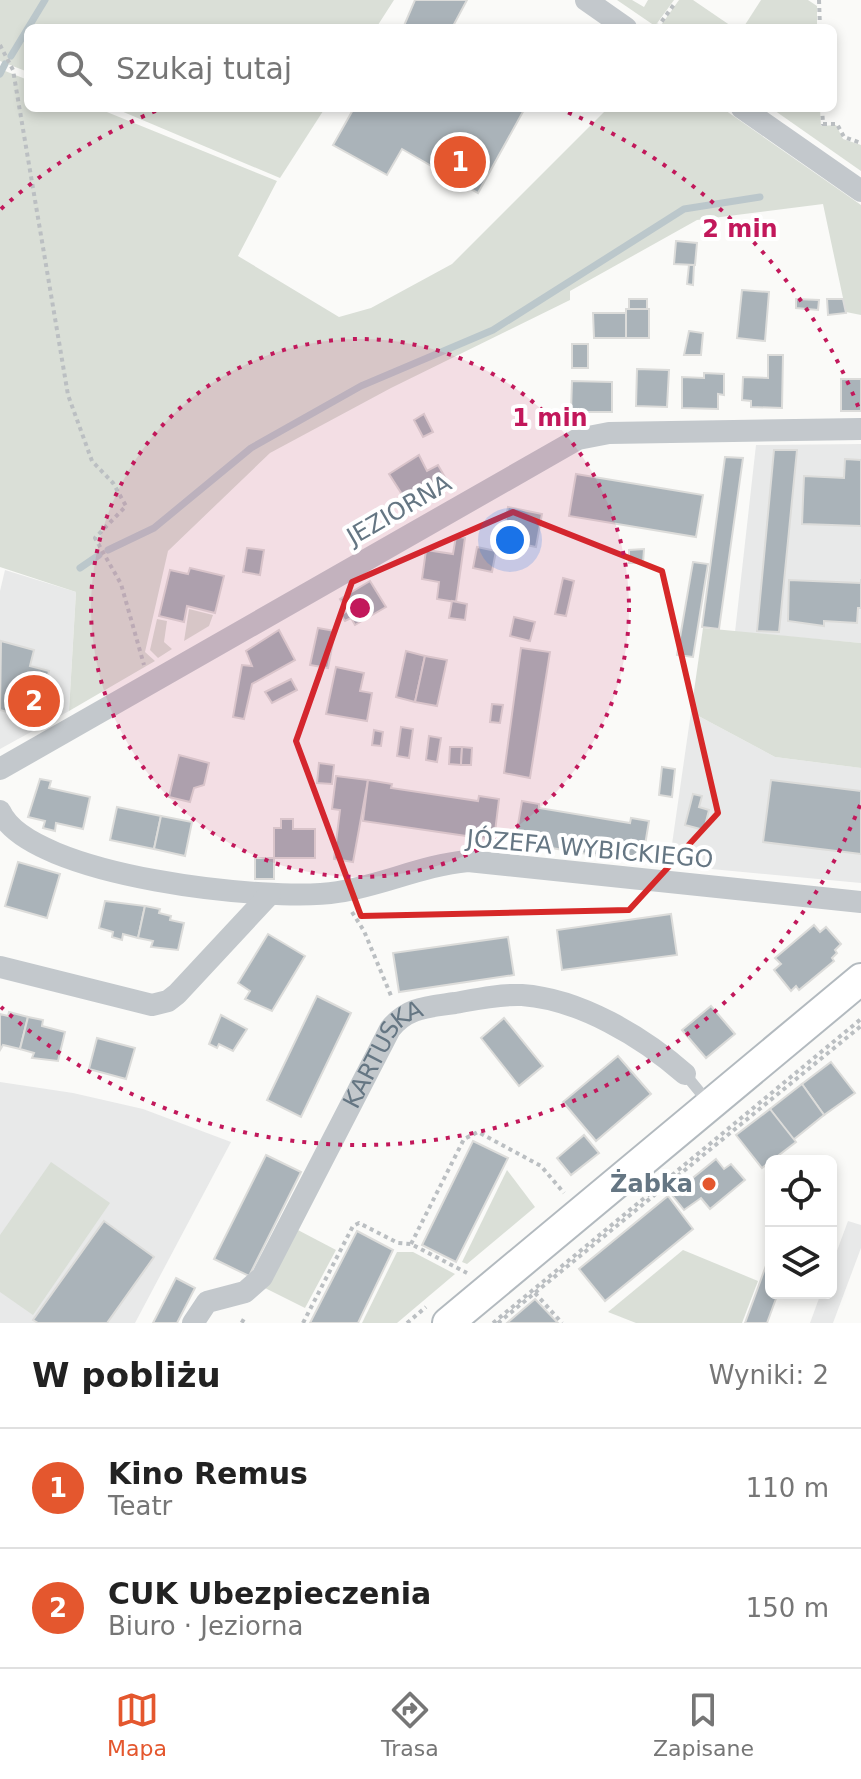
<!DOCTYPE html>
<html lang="pl">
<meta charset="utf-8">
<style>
:root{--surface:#fff;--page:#f6f6f6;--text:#222;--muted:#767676;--line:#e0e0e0;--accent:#e4572e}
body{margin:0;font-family:"DejaVu Sans",sans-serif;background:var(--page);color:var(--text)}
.controls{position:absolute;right:24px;bottom:24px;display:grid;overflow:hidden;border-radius:12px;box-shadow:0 4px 12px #0003}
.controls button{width:72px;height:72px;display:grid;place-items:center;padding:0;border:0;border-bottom:2px solid var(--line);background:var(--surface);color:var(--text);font:40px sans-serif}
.you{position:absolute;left:510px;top:540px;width:28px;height:28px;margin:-20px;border:6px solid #fff;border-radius:50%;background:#1a73e8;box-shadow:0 0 0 12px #1a73e833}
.badge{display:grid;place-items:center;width:52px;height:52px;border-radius:50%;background:var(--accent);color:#fff;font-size:26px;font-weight:700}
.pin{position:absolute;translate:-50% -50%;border:4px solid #fff;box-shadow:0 2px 8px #0006}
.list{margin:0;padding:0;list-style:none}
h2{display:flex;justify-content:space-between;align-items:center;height:104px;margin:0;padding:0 32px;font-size:34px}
h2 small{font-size:26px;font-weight:400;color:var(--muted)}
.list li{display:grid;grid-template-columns:52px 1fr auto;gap:24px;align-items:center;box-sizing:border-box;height:120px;padding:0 32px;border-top:2px solid var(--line)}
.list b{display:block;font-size:30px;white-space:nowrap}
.list p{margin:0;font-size:26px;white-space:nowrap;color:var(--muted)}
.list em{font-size:26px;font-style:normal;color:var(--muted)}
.icon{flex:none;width:44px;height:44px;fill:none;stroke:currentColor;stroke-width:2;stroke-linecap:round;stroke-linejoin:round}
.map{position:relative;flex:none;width:861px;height:1323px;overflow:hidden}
.search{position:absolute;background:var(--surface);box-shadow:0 4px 12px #0003;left:24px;right:24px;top:24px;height:88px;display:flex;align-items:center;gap:20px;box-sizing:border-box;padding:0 28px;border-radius:12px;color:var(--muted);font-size:30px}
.sheet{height:344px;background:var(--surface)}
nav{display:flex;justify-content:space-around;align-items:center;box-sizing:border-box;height:112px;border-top:2px solid var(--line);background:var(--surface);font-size:22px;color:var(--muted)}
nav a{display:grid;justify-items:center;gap:4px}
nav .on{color:var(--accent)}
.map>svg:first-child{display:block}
.built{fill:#e8e9e9}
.green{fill:#dadfd7}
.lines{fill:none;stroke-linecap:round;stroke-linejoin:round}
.stream{stroke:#bbc7cb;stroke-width:7}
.building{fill:#aab3b9;stroke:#dcdcda;stroke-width:2}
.secondary-casing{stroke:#b3babf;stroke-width:34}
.path{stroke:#bbbfc2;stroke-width:4;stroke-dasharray:4 4;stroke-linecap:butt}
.service{stroke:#c3c8cc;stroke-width:11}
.minor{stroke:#c3c8cc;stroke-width:22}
.secondary{stroke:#fff;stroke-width:30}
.marked{fill:none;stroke:#d62828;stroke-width:6;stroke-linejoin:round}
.ring{fill:none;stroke:#c2185b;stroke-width:4;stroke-dasharray:4 8}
.poi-dot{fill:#e4572e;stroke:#fff;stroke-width:3}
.labels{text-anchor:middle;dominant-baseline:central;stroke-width:8;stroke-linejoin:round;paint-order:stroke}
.street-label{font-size:24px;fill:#657683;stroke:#fff}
.poi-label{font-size:24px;font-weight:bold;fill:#657683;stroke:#fff;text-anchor:end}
.centre{fill:#c2185b;stroke:#fff;stroke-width:4}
.ring-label{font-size:24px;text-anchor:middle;font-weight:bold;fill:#c2185b;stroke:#fff;stroke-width:8;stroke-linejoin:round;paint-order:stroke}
</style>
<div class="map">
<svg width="861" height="1323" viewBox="0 0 861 1323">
<rect width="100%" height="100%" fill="#fafaf8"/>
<g class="built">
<path d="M861,444V643L735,632L756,445Z"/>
<path d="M5,570L76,592L69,711L0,749V591Z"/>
<path d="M691,712L775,757L861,768V883L669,865Z"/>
<path d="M0,1082L73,1093L143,1109L231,1142L135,1323H0Z"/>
<path d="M848,1221L861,1225V1248L833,1323H810L821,1293H831V1267Z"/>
</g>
<g class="green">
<path d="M0,0H394L376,28H28V72L0,61Z"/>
<path d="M617,0H632L644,7L648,0H674L655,26Z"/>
<path d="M679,0H693L734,28H659Z"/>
<path d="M761,0H808L817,6V28H743Z"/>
<path d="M0,69L28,80V108H97L277,181L238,256L339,317L371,308L452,264L608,108H722L861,205V315L846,312L823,204L697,220L570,291V300L391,388L270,453L168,551L145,652L155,661L69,711L76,592L0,567Z"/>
<path d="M114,108H325L280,178Z"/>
<path d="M771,108H820L821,126L836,125L843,139L861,145V171Z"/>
<path d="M189,609L213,615L209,626L184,641Z"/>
<path d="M157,619L167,621L164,642L172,649L158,658L150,650Z"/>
<path d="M703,628L861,643V768L775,757L691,712Z"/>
<path d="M51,1162L110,1203L33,1315L0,1292V1235Z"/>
<path d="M507,1170L535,1207L467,1264L462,1262Z"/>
<path d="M296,1229L336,1250L305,1308L265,1288Z"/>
<path d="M683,1250L758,1281L742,1323H636L608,1312Z"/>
<path d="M397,1252H413L455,1274L397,1323H362Z"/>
</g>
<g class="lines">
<g class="stream">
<path d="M11,56L45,0"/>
<path d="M0,74L5,64"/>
<path d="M108,550L154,528L251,448L361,386L493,330L684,209L760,197"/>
<path d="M80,568L99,555"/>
</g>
</g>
<g class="building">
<path d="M415,0H467L452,28H403Z"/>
<path d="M354,108H525L478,193L402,149L387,175L333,145Z"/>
<path d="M676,241L697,243L695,265L674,264Z"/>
<path d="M689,265H694L693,285L687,284Z"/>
<path d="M742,290L769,292L765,341L737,338Z"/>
<rect x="629" y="299" width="18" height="10"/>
<path d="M796,299L819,300L818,310L796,308Z"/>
<path d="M827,299H843L846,313L828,315Z"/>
<rect x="626" y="309" width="23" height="29"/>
<path d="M593,313H626V338H594Z"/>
<path d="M689,331L703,333L701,355H684Z"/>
<rect x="572" y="344" width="16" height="24"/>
<path d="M768,355H783L782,408L751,407V401L742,400L743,377L768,378Z"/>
<path d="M637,369L669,370L667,407L636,406Z"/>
<path d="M704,373L724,374V395L718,394V409L682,408V377L704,378Z"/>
<rect x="841" y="379" width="20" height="32"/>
<path d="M572,381L612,382V412H571Z"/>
<path d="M424,414L433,432L423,437L414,420Z"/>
<path d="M774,450H797L779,632L757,631Z"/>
<path d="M419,455L427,471L438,465L449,484L441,492L432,485L407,502L389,474Z"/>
<path d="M725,457L743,458L719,629L702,627Z"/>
<path d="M845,459L861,460V526L802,524L804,476L844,478Z"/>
<path d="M576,474L703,495L696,537L569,516Z"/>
<path d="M508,507L542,514L536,547L502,540Z"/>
<path d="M456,536L465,538L456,602L437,599L439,582L422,579L426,550L453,554Z"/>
<path d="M477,547L496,551L492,572L473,568Z"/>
<path d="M247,548L264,550L260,575L243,572Z"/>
<path d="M644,549L643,563H629V550Z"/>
<path d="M693,562L708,564L693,657L677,655Z"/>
<path d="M190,568L224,576L215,613L187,606L184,622L159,616L170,570L188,574Z"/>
<path d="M563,578L574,581L566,616L555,614Z"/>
<path d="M861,579V608H858L857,623L824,621V626L788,621L789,580L861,583Z"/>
<path d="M370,581L386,607L355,625L351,618L345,621L341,615L347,611L340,599Z"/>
<path d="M452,601L467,604L465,620L449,618Z"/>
<path d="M514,617L535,622L530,641L510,636Z"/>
<path d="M318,628L335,631L328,668L310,665Z"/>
<path d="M279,630L295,660L252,684L244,719L233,717L242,665L252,666L246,651Z"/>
<path d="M1,641L34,650L30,666L49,671L42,701L22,696L17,715L0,710Z"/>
<path d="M521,648L550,652L530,778L504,773Z"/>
<path d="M406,651L425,656L415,702L396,697Z"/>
<path d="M425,656L447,660L437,706L415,702Z"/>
<path d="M336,667L364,673L360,691L372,693L367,721L326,714Z"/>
<path d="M291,679L297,690L272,703L265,692Z"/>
<path d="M492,704L503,705L500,723L490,722Z"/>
<path d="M401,727L413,729L409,758L397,756Z"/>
<path d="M374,730L383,732L381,746L372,745Z"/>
<path d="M429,736L441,738L437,762L426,760Z"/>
<path d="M450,747H462L461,765L449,764Z"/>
<path d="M462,747L472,748L471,765H461Z"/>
<path d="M179,755L209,763L204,785L194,788L190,802L169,797Z"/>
<path d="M319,763L334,765L332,784L317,783Z"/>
<path d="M662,767L675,769L672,797L659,795Z"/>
<path d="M336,776L368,780L353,862L334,859L340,810L332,809Z"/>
<path d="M40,779L51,781L49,788L90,797L83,829L56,823L55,831L43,828L45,821L28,817Z"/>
<path d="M368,780L392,784L391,788L478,801L479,796L499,799L494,840L363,821Z"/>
<path d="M771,780L861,791V854L763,842Z"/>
<path d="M693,794L702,796L699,807L709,810L704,830L685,825Z"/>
<path d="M522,801L539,804V808L630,823L631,818L649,821L642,863L515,842Z"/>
<path d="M117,807L161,816L154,849L110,840Z"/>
<path d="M161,816L192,822L185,856L154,849Z"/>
<path d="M281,819H293V829H315V858H274V828H281Z"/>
<rect x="255" y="858" width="19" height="21"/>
<path d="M18,862L60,874L47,918L5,906Z"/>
<path d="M105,901L145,906L138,938L123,934L122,940L112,937L113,932L99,928Z"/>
<path d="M145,906L160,909L159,913L171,916L170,920L184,923L178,950L151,947L153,941L138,938Z"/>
<path d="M671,914L677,955L562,970L557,930Z"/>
<path d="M814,925L820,932L826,927L841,944L835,950L837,953L832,958L834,961L799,990L796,986L791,991L774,970L781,964L775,958Z"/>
<path d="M268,934L305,956L272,1011L245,999L250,991L238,983Z"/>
<path d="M508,937L514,975L399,992L393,953Z"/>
<path d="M317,996L351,1013L301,1117L267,1100Z"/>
<path d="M711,1006L735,1034L706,1058L682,1030Z"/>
<path d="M9,1012L28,1017L20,1049L3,1045L0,1050V1014L8,1016Z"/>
<path d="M221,1015L247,1029L233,1051L219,1044L217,1048L209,1044Z"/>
<path d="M28,1017L43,1020L42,1026L65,1032L58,1061L32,1058L34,1053L20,1049Z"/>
<path d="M504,1018L543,1066L519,1086L481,1038Z"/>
<path d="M97,1038L135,1048L126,1079L89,1069Z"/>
<path d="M618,1056L651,1094L596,1141L563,1102Z"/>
<path d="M831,1062L855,1093L824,1115L802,1084Z"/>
<path d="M802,1084L824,1115L793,1140L770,1109Z"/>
<path d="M770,1109L796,1142L762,1168L736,1135Z"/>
<path d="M584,1135L599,1153L571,1175L557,1158Z"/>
<path d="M473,1141L508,1158L456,1262L422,1245Z"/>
<path d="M266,1155L301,1172L249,1276L214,1259Z"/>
<path d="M716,1159L724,1169L731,1164L745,1180L710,1209L701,1198L684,1210L672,1195Z"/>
<path d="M668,1196L693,1229L605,1301L579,1269Z"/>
<path d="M104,1221L154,1257L107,1323H38L33,1320Z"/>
<path d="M357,1231L393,1250L358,1323H310Z"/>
<path d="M771,1252V1293H778L774,1304L767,1323H745Z"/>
<path d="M176,1278L195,1288L177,1323H153Z"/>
<path d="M535,1299L558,1323H507Z"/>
</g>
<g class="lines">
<defs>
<path id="secondary" d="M448,1323L861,979"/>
</defs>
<use href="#secondary" class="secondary-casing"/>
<g class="path">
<path d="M819,0L820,28"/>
<path d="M657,28L675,3"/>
<path d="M0,45L13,70L68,395L92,461L113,483L126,506L95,538L121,584L144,665"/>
<path d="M822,108L823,124H837L844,137L861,143"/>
<path d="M352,912L364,931L392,998"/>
<path d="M411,1244L464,1139L478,1132L541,1166L564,1193"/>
<path d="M535,1293L562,1323"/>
<path d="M241,1320L246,1323"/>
<path d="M303,1323L353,1226L359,1223L398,1243L411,1244L467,1273"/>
<path d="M407,1323L426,1307"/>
<path d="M493,1323L861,1019"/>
<path d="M498,1323L861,1026"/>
</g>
<path class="service" d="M685,1074L708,1102"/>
<g class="minor">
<path d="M586,0L626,28"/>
<path d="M742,108L861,191"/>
<path d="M0,769L578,439L609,433L861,429"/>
<path d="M0,811C29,877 273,903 338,892C383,885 423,865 468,861L861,902"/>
<path d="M0,967L152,1005L168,1001L177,994L270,894"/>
<path id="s1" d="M193,1323L207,1302L245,1292L262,1277L390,1029C407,1007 428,1007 455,1003C477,999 500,994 522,995C580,999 643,1037 685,1074"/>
</g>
<use href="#secondary" class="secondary"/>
</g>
<path class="marked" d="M513,512L662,571L718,813L629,910L361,916L296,741L352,582Z"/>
<circle cx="360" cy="608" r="269" fill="#c2185b" fill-opacity=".12"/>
<g class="ring">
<circle cx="360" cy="608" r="269"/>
<path d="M860 805A537 537 0 0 1 1 1007M1 209A537 537 0 0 1 163 108M557 108A537 537 0 0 1 860 411"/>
</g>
<circle class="poi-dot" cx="709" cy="1184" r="8"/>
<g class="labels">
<g class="street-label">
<text transform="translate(399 510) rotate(-30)">JEZIORNA</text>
<text transform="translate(590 849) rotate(5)">JÓZEFA WYBICKIEGO</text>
<text stroke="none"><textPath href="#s1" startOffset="342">KARTUSKA</textPath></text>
</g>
<g class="poi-label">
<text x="693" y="1184">Żabka</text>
</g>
</g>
<circle cx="360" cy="608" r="12" class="centre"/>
<g class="ring-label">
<text x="740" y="237">2 min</text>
<text x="550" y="426">1 min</text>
</g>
</svg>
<div class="controls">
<button><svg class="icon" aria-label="locate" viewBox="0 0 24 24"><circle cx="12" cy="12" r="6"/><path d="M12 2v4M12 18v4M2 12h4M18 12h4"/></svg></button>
<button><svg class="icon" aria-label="layers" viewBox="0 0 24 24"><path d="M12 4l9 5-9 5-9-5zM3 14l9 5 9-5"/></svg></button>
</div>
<div class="you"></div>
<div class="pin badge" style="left:460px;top:162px">1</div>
<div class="pin badge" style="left:34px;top:701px">2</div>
<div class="search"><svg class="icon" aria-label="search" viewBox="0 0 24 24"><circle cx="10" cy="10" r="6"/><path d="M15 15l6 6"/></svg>Szukaj tutaj</div>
</div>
<section class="sheet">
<h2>W pobliżu<small>Wyniki: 2</small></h2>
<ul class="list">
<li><span class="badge">1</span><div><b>Kino Remus</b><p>Teatr</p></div><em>110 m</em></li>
<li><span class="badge">2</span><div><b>CUK Ubezpieczenia</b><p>Biuro · Jeziorna</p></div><em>150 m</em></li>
</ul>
</section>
<nav>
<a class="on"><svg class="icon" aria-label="map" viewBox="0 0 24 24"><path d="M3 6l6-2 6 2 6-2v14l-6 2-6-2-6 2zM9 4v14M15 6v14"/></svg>Mapa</a>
<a><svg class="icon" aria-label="directions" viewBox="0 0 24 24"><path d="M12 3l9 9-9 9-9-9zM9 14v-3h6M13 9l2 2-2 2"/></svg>Trasa</a>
<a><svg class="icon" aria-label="saved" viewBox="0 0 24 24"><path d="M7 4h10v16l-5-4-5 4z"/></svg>Zapisane</a>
</nav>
